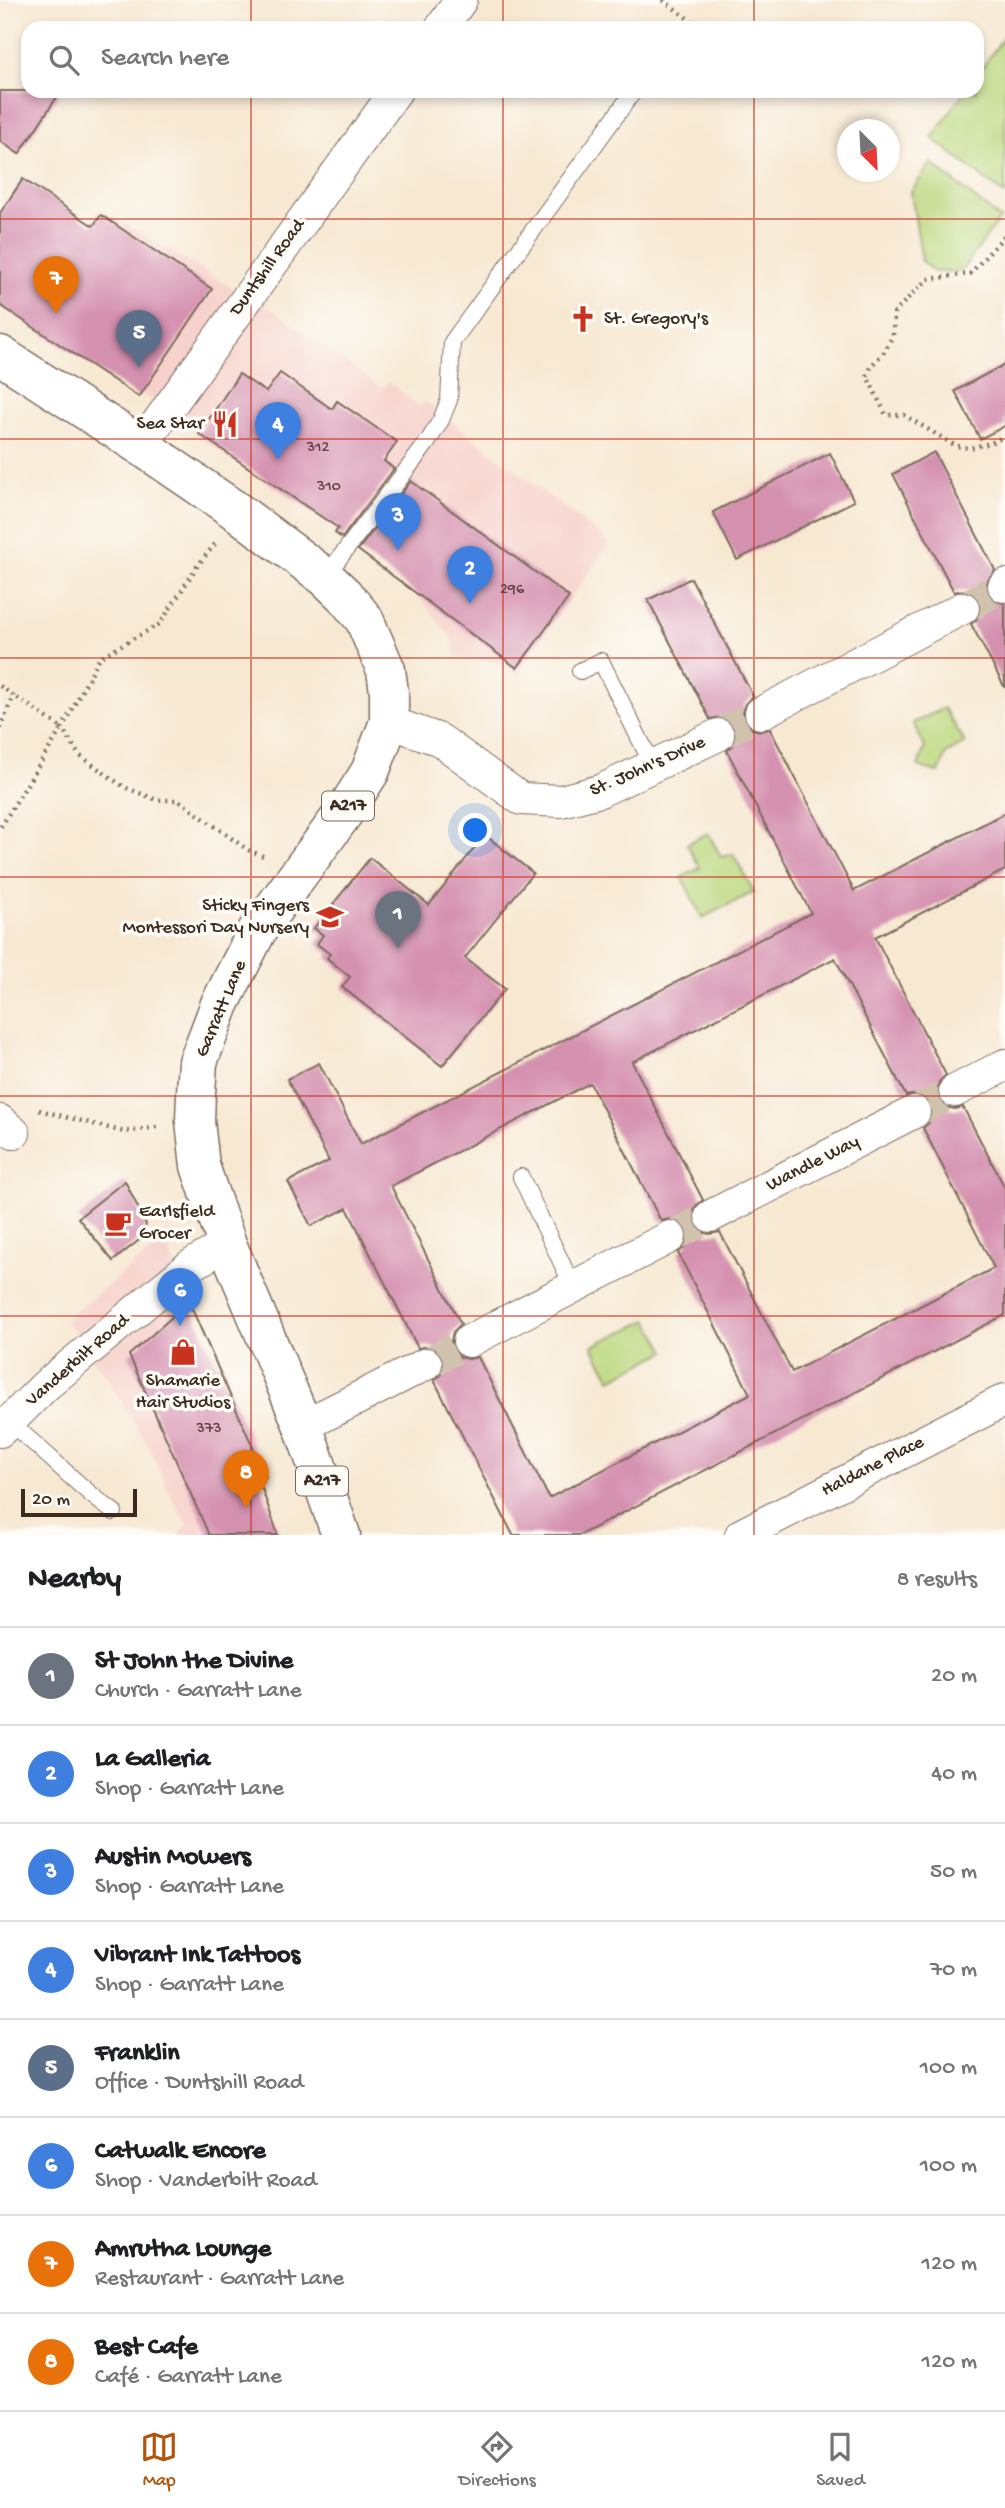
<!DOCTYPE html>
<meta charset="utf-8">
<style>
:root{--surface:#fff;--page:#f6f6f6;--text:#202124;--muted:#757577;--line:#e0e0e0;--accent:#b45309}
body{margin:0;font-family:"Gochi Hand",sans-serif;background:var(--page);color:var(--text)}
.compass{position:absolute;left:837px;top:119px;width:63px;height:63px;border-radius:50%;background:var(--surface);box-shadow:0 4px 10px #0003;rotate:156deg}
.scale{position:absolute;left:21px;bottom:18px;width:116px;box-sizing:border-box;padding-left:7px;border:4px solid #3b2a1e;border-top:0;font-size:19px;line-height:24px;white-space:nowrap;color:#3b2a1e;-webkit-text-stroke:5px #fdfcf7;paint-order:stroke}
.you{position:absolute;left:476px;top:831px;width:24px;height:24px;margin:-18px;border:5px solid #fff;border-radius:50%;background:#1a73e8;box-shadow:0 0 0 10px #1a73e833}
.badge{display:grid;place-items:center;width:46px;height:46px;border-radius:50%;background:var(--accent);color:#fff;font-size:23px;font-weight:700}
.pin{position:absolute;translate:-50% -58px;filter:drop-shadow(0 2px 4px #0008)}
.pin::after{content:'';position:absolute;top:37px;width:24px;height:21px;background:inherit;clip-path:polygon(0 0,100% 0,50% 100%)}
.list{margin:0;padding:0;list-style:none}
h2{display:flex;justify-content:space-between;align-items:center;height:91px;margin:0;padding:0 28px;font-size:30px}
h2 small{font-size:23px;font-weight:400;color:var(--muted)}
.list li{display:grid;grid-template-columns:46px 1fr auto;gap:21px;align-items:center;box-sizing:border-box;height:98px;padding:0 28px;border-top:2px solid var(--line)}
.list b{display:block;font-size:26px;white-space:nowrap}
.list p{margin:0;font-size:23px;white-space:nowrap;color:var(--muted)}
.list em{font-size:23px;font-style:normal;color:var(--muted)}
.icon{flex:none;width:38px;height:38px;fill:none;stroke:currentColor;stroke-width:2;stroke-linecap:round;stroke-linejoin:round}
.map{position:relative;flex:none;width:1005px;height:1535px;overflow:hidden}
.search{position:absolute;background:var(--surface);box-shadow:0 4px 10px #0003;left:21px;right:21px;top:21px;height:77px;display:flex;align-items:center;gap:18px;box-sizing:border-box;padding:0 24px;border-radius:21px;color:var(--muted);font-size:26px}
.sheet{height:875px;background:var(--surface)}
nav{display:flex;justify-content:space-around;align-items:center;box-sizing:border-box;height:98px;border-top:2px solid var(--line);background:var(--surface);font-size:19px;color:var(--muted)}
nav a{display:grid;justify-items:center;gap:4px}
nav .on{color:var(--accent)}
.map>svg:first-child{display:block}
.built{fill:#f7d0ca}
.green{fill:#bbd77d;stroke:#7b804e;stroke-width:2}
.building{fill:#d591b0;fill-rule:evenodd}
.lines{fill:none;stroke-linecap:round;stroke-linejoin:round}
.minor-tunnel{stroke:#d1c2ae;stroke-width:32;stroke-dasharray:32 16;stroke-linecap:butt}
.service-casing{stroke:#7d6c5d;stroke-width:18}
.minor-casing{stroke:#7d6c5d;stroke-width:34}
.primary-casing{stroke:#7d6c5d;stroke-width:41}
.path{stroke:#7d6c5d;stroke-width:4.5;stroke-dasharray:2 5;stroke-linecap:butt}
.service{stroke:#fff;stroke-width:16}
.minor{stroke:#fff;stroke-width:32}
.primary{stroke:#fff;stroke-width:38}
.grid{fill:none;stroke:#c8321e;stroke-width:2;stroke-opacity:0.55}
.labels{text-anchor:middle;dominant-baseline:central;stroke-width:7;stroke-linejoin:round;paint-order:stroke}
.number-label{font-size:16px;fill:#624442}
.shield{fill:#fdfcf7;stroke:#75695f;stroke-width:2}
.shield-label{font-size:18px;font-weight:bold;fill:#3b2a1e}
.street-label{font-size:19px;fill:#3b2a1e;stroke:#fdfcf7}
.poi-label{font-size:19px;fill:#3b2a1e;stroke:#fdfcf7;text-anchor:start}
</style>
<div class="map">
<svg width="1005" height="1535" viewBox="0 0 1005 1535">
<rect width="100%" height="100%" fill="#fdfcf7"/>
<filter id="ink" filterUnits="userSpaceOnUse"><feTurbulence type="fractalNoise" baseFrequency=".0143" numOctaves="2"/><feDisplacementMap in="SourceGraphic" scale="14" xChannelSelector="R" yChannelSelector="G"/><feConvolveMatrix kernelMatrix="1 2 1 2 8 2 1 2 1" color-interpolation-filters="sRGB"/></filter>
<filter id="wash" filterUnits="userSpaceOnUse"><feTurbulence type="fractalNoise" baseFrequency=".00686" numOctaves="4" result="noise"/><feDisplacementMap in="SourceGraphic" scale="28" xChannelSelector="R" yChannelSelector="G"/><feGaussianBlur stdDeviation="1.57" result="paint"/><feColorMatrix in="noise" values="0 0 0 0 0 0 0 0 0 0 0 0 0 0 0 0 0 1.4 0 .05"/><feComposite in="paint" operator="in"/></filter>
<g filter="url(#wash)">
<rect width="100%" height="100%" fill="#f7e8d2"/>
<g class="built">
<path d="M100,208L215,278L280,315L382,388L388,382L420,407L425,401L610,543L517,673L493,662L455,656L451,637L421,600L343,533L195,435L197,430L136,390L87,229Z"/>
<path d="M164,1241L270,1478L263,1483L282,1535H179L188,1525L174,1502L149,1447L109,1381L65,1320Z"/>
</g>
<g class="green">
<path d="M1005,35V195L932,138L965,91H977V75Z"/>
<path d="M931,163L1000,219L961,271L934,272L922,261L911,192Z"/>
<path d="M944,708L965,743L946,754L939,773L918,766L925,747L913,723Z"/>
<path d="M708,833L721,857L733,854L754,892L702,918L682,877L700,868L687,844Z"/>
<path d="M648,1320L666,1351L611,1379L592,1346Z"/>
</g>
<g id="blocks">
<g class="building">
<path d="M0,91H61L19,154L0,141Z"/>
<path d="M23,179L93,226L101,215L212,289L139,397L0,305V213Z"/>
<path d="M1005,364V426L980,439L955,391Z"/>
<path d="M280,373L332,409L337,401L397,442L384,461L394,469L342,538L335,533L338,528L199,434L239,374L266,392Z"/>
<path d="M934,452L995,570L987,581L986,590L992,599L1005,604V688L971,624L978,618L981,609L979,599L972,592L964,590L954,592L893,474Z"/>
<path d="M830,453L854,501L737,560L713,512Z"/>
<path d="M411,481L569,597L517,668L358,550Z"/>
<path d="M691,578L753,696L745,704L743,713L744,721L752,729L761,731L770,729L854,891L1005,813V870L875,937L946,1075L939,1082L937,1090L938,1099L946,1107L955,1109L963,1107L1005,1188V1315L580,1535H513L434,1380L441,1375L444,1366L442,1355L437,1349L428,1346L418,1348L347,1208L311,1226L288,1182L329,1161L287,1079L319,1063L361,1144L811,913L727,751L733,745L736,737L734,727L729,720L720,717L710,719L648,600ZM835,958L906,1096L916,1094L924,1097L930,1103L932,1114L929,1123L923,1128L994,1268L792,1372L720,1232L709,1234L702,1232L695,1225L693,1214L696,1206L703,1200L632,1062ZM590,1083L661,1221L670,1219L679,1221L687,1229L688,1239L686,1246L678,1253L750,1394L549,1498L478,1357L469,1359L460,1357L452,1349L451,1341L453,1332L461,1324L391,1186Z"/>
<path d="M485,835L533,873L465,958L505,989L442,1066L342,987L350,977L327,958L330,954L317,944L323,935L314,928L370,858L429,905Z"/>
<path d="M125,1181L146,1224L143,1237L113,1261L78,1218Z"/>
<path d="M189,1302L266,1477L259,1480L278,1535H209L129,1355Z"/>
</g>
</g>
</g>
<g filter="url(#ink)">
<use href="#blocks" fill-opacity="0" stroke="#7d6c5d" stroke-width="2"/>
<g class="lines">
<g class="minor-tunnel">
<path d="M963,608L1004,586"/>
<path d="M718,735L761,713"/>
<path d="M914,1112L955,1091"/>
<path d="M670,1237L711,1216"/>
<path d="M426,1364L469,1341"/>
</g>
<defs>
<g id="service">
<path d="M325,577L427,443L441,420L449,400L452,342L631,95"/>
<path d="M580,671L601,661L653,766"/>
<path d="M521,1177L573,1287"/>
<path d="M9,1423C46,1450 76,1486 114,1512"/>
</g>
<g id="minor">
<path d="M441,28L461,0"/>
<path d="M141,446L396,91"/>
<path d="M1004,586L1005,585"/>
<path d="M761,713L963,608"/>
<path d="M389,722L440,740L521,799L561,801L600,791L718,735"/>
<path d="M955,1091L1005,1065"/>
<path d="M0,1121L14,1133"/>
<path d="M711,1216L914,1112"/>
<path d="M469,1341L670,1237"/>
<path d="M303,1426L426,1364"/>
<path d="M0,1431L45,1386L190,1266L227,1244"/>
<path d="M741,1535L1005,1400"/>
</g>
<path id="primary" d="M0,355L141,446L239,513L325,577L344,595L364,619L386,670L389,692V722L370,772L345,811L257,931L220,1004L198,1062L196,1093L195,1121L200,1166L227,1244L303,1426L341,1535"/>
</defs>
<use href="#service" class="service-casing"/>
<use href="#minor" class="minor-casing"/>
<use href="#primary" class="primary-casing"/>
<g class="path">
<path d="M663,0L698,26"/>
<path d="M1004,236L970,274L929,279L915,291L894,313L893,335L885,351L872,365L867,376L886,415H904L956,446L970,448L991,443L1005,436"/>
<path d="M215,544L198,565L160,624L100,657L62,728L79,755L124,787L157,800H178L248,850L263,856"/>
<path d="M0,686L62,728L0,828"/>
<path d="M0,728L14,695"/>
<path d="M39,1110L124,1132L157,1127"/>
</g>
<use href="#service" class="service"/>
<use href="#minor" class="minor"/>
<use href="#primary" class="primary"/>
</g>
</g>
<path class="grid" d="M251,0V28M503,0V28M754,0V28M251,91V1535M503,91V1535M754,91V1535M0,219H1005M0,439H1005M0,658H1005M0,877H1005M0,1096H1005M0,1316H1005"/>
<defs>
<symbol id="church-bare" viewBox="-9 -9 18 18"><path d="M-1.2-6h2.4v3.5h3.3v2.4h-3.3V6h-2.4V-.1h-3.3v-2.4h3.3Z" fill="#c8321e" stroke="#fdfcf7" stroke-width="2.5" paint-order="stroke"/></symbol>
<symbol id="restaurant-bare" viewBox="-9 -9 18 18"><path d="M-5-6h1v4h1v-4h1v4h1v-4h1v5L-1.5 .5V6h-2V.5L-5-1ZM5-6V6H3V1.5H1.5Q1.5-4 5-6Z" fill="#c8321e" stroke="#fdfcf7" stroke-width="2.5" paint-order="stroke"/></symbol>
<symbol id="school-bare" viewBox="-9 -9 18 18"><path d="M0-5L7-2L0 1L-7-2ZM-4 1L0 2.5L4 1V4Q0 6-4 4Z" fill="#c8321e" stroke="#fdfcf7" stroke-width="2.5" paint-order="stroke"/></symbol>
<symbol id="cafe-bare" viewBox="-9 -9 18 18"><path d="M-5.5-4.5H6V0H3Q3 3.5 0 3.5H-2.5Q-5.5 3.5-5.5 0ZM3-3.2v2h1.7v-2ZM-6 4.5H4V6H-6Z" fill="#c8321e" stroke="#fdfcf7" stroke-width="2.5" paint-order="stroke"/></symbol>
<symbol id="shop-bare" viewBox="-9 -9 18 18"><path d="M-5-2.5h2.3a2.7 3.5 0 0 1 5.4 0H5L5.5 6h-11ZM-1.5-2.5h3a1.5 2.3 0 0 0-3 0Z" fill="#c8321e" stroke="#fdfcf7" stroke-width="2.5" paint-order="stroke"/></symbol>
</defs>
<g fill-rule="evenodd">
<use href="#church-bare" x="564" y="300" width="38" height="38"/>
<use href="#restaurant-bare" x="206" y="405" width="38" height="38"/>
<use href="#school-bare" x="311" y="898" width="38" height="38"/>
<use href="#cafe-bare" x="99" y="1204" width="38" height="38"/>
<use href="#shop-bare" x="164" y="1333" width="38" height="38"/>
</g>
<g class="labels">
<g class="number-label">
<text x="318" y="448">312</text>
<text x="329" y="487">310</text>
<text x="512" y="590">296</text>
<text x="209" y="1429">373</text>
</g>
<g class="shield">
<rect x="322" y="791.5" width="52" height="29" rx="5"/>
<rect x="296" y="1466.5" width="52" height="29" rx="5"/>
</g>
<g class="shield-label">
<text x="348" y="806">A217</text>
<text x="322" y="1481">A217</text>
</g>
<g class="street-label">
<text transform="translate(268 268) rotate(-54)">Duntshill Road</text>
<text transform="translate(648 767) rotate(-24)">St. John's Drive</text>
<text transform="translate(222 1009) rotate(-67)">Garratt Lane</text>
<text transform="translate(813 1164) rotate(-27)">Wandle Way</text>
<text transform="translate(78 1361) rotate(-41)">Vanderbilt Road</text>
<text transform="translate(873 1467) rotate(-27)">Haldane Place</text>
</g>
<g class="poi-label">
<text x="604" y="319">St. Gregory's</text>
<text x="204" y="424" text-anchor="end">Sea Star</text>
<text x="309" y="906" text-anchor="end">Sticky Fingers<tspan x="309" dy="22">Montessori Day Nursery</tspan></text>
<text x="139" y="1212">Earlsfield<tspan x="139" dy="22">Grocer</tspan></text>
<text x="183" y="1381" text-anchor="middle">Shamarie<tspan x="183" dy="22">Hair Studios</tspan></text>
</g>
</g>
</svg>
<svg class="compass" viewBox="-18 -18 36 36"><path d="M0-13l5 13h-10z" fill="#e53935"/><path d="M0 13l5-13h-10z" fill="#757577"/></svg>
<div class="scale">20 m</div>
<div class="you"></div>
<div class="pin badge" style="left:398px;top:949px;background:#6b7280">1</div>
<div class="pin badge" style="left:470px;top:604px;background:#3f7fe0">2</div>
<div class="pin badge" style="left:398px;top:551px;background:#3f7fe0">3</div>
<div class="pin badge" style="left:278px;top:460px;background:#3f7fe0">4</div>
<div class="pin badge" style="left:139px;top:368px;background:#5c6f8a">5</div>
<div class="pin badge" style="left:180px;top:1326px;background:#3f7fe0">6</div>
<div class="pin badge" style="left:56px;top:314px;background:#e8710a">7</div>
<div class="pin badge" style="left:246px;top:1508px;background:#e8710a">8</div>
<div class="search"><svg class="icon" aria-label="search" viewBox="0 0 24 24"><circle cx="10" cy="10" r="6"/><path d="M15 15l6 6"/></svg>Search here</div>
</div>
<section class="sheet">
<h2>Nearby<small>8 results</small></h2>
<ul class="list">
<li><span class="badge" style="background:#6b7280">1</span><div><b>St John the Divine</b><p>Church · Garratt Lane</p></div><em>20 m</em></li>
<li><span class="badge" style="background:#3f7fe0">2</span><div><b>La Galleria</b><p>Shop · Garratt Lane</p></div><em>40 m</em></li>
<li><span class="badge" style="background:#3f7fe0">3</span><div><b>Austin Mowers</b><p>Shop · Garratt Lane</p></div><em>50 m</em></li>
<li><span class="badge" style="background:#3f7fe0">4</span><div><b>Vibrant Ink Tattoos</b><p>Shop · Garratt Lane</p></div><em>70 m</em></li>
<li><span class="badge" style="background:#5c6f8a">5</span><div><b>Franklin</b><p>Office · Duntshill Road</p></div><em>100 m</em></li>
<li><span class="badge" style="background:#3f7fe0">6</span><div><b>Catwalk Encore</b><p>Shop · Vanderbilt Road</p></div><em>100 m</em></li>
<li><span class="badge" style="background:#e8710a">7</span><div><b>Amrutha Lounge</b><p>Restaurant · Garratt Lane</p></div><em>120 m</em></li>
<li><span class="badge" style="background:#e8710a">8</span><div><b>Best Cafe</b><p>Café · Garratt Lane</p></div><em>120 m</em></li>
</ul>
</section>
<nav>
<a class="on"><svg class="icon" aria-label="map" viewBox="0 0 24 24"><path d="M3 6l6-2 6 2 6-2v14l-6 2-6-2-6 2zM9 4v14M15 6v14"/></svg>Map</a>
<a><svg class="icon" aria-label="directions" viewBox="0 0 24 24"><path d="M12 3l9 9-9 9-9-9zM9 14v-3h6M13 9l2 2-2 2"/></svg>Directions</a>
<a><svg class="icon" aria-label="saved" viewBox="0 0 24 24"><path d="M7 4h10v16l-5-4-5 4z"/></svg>Saved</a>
</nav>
